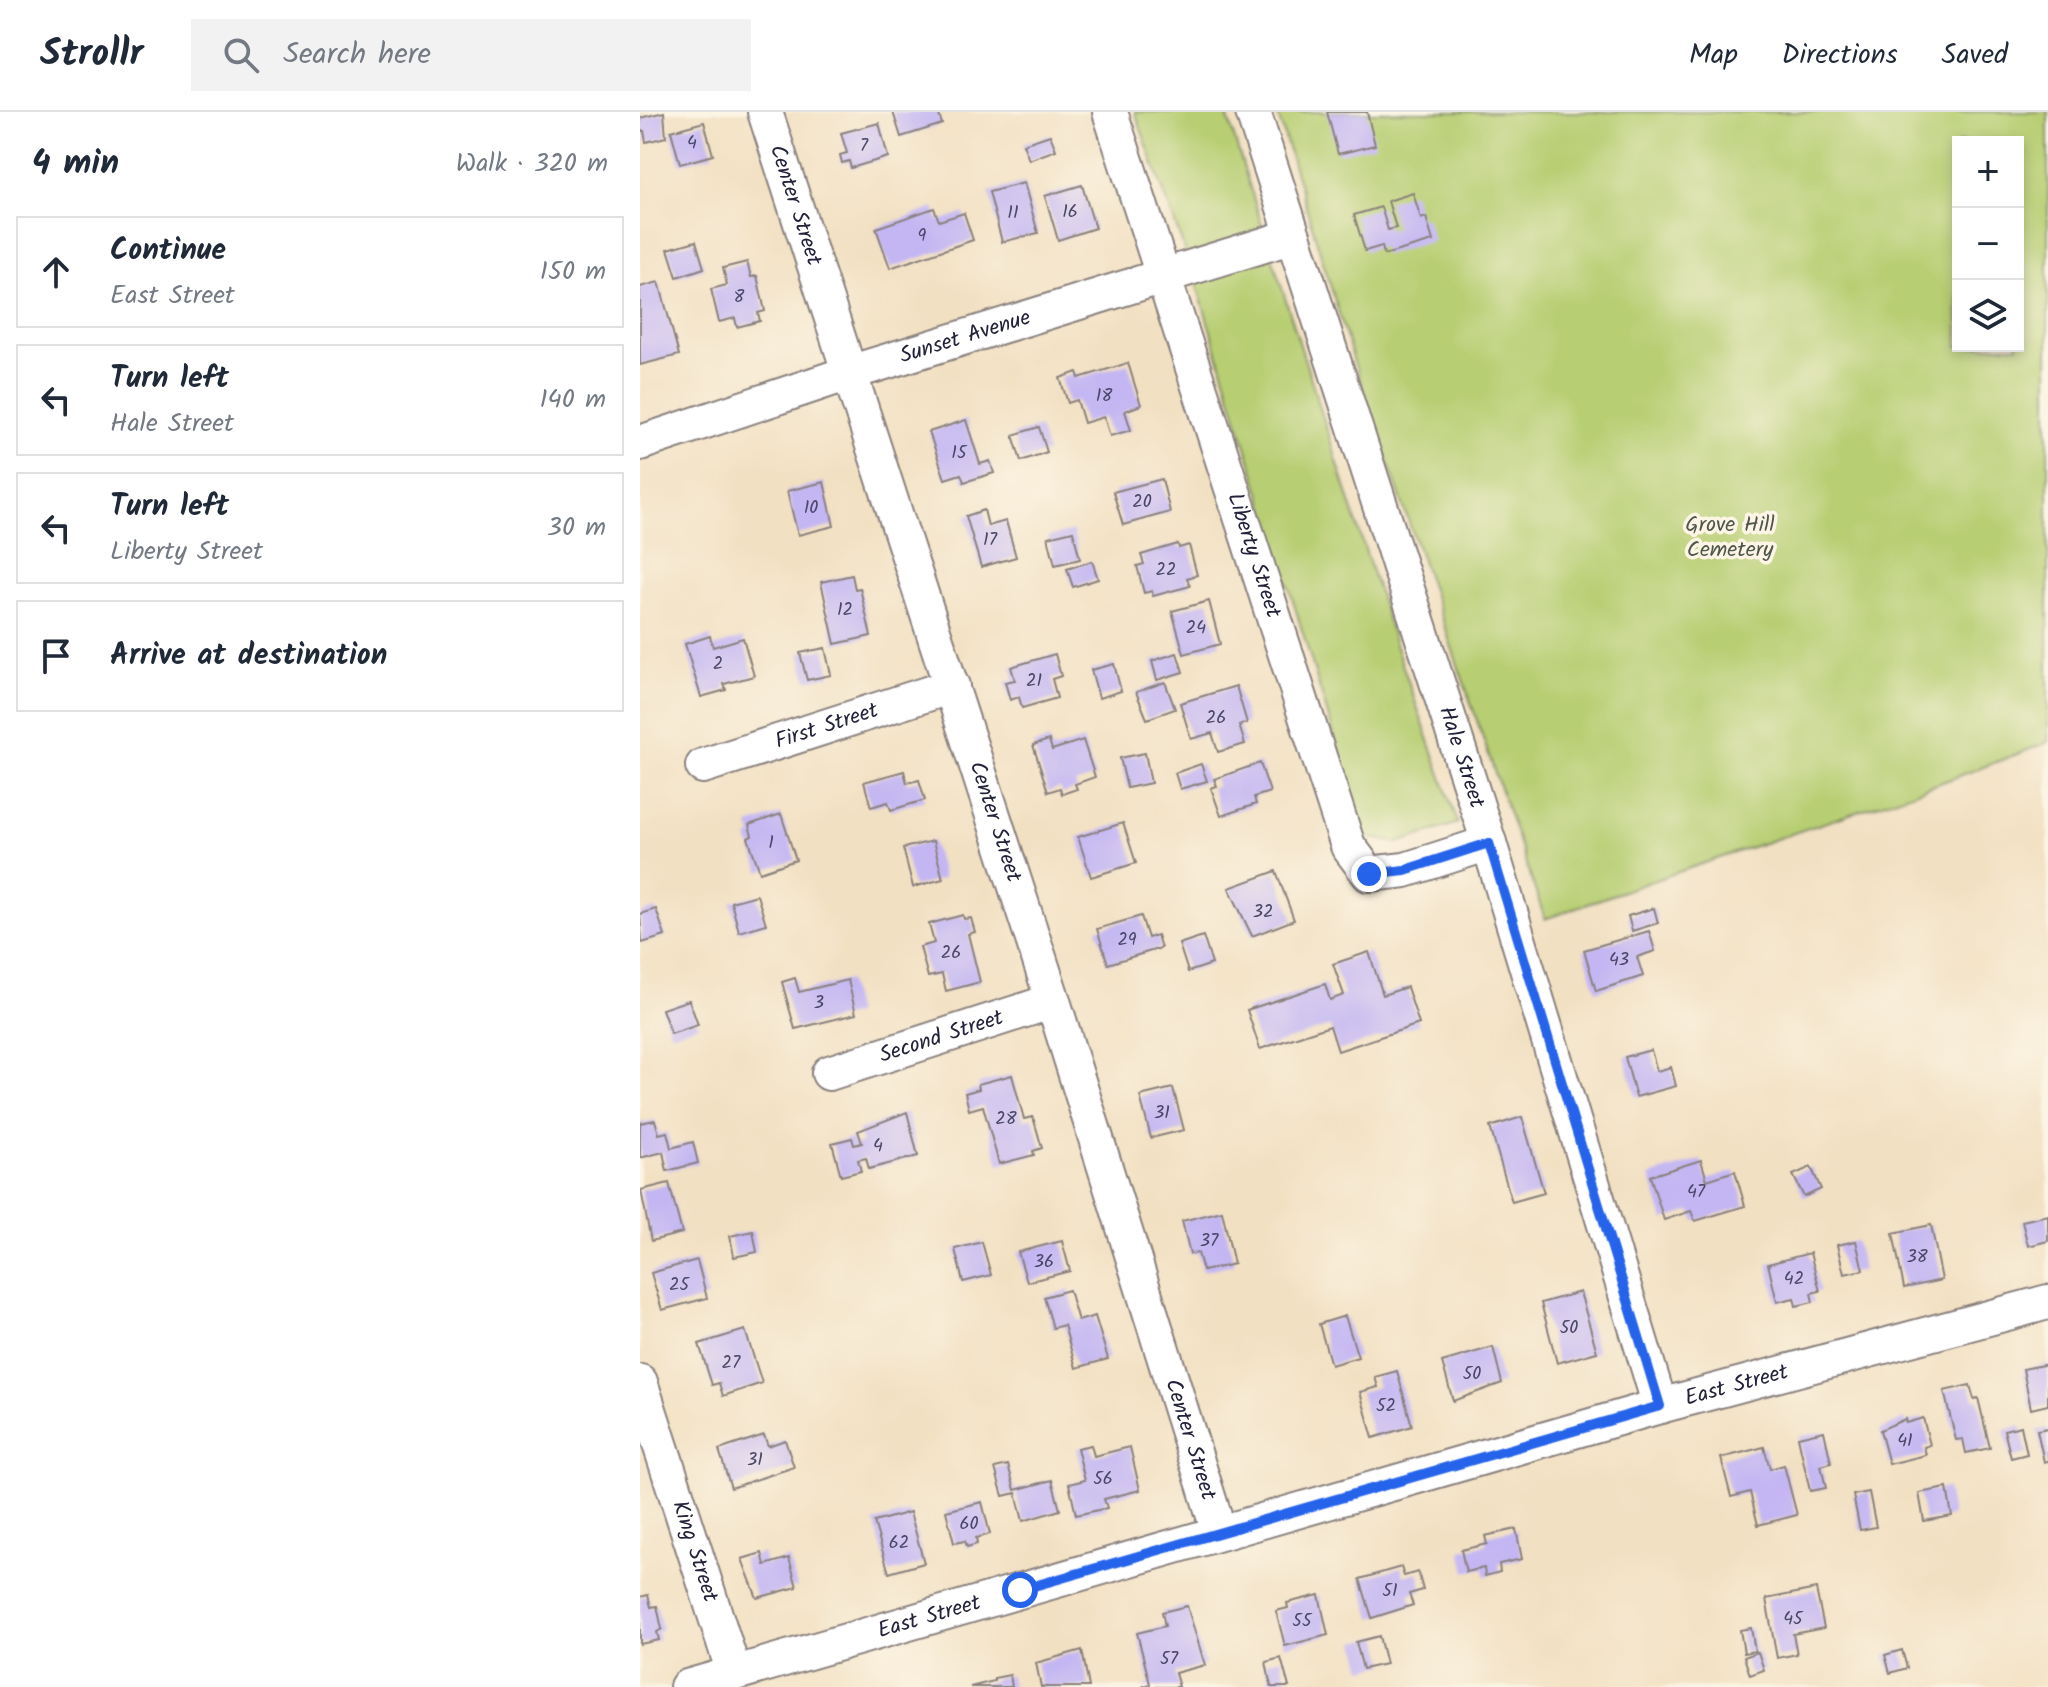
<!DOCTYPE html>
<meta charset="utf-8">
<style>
:root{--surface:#fff;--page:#f2f2f3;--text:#1f2937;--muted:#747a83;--line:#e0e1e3}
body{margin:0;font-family:Kalam,sans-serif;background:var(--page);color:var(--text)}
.controls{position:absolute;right:24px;top:24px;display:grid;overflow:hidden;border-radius:0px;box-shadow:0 4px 12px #0003}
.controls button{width:72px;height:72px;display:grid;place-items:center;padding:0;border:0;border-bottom:2px solid var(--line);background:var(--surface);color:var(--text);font:40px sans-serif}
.stop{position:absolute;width:24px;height:24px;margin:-18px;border:6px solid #2563eb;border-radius:50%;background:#fff}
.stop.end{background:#2563eb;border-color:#fff;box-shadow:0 2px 8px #0008}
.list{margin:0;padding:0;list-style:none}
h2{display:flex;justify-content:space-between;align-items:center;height:104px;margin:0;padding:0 32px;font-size:34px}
h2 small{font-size:26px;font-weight:400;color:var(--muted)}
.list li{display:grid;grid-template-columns:52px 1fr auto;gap:24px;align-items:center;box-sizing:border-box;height:112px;margin:0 16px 16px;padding:0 16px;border:2px solid var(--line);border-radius:0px}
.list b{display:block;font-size:30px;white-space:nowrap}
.list p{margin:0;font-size:26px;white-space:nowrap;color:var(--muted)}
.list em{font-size:26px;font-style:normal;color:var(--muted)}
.icon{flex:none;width:44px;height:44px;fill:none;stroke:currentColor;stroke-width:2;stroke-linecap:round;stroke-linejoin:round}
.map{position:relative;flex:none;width:1408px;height:1575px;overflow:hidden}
header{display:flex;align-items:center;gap:48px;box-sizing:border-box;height:112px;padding:0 40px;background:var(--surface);border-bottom:2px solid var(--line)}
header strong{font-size:38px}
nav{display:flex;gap:44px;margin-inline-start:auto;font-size:28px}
.search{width:560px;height:72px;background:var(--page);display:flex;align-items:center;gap:20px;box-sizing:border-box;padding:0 28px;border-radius:0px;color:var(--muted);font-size:30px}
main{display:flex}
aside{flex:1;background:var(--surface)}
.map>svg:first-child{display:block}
.green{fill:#b7ce72;stroke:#6c7856;stroke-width:2;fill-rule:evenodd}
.building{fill:#c3b6f3}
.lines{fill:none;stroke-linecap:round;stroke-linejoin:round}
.minor-casing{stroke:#8a817e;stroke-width:38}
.minor{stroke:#fff;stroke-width:34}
.route{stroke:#2563eb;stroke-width:10}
.labels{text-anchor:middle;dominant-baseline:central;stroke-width:7;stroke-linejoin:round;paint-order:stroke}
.number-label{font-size:18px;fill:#4a4769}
.street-label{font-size:22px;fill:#22223b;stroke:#fcf5e5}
.park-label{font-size:22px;fill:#4f564c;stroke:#fcf5e5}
</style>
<header>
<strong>Strollr</strong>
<div class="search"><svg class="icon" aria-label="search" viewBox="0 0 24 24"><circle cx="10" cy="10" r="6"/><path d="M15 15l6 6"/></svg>Search here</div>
<nav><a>Map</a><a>Directions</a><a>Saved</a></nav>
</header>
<main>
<aside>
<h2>4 min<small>Walk · 320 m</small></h2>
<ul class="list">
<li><svg class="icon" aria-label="ahead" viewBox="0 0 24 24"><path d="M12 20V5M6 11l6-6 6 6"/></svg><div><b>Continue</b><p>East Street</p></div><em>150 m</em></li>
<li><svg class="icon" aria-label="left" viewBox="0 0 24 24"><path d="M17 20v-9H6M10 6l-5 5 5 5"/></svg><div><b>Turn left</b><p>Hale Street</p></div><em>140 m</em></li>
<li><svg class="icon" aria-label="left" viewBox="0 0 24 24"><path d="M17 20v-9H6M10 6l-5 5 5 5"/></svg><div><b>Turn left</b><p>Liberty Street</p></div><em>30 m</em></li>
<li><svg class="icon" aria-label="arrive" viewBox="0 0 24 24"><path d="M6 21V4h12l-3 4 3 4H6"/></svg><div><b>Arrive at destination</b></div></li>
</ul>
</aside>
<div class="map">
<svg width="1408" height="1575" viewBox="0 0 1408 1575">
<rect width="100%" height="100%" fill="#fcf5e5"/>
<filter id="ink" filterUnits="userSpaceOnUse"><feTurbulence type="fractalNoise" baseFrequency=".0125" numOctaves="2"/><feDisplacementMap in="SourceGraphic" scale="16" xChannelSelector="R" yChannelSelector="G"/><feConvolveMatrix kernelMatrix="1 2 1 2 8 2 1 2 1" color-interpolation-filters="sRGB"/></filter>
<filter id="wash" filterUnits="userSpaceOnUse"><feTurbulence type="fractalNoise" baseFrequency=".006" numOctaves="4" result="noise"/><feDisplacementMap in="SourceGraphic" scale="32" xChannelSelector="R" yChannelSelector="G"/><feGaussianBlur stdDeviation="1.8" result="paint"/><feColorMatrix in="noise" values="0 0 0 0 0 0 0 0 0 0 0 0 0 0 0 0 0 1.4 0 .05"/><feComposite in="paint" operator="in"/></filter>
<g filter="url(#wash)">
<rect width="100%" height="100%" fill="#f2e0c2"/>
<g class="green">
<path d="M495,0H586L756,535L818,711L758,731L725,725L555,167Z"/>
<path d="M637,0H1408V630C1243,696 1071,745 905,807L713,247ZM1318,30H1378V234H1318Z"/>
</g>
<g id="blocks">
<g class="building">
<path d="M24,0L26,25L6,30L4,19H0V6Z"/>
<path d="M253,0H298L302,12L261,25Z"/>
<path d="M687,0H727L735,33L698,42Z"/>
<path d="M64,10L73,43L40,52L31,19Z"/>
<path d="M239,11L248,45L211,56L209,49L202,51L200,43L207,41L201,21Z"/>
<path d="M410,23L416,38L389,48L383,32Z"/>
<path d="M384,71L398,121L362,130L349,80Z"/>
<path d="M442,73L455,116L418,128L405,84Z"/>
<path d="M773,81L781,107L786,105L793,129L744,143L742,134L725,139L714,103L741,95L748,118L756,116L748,89Z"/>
<path d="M294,96L299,109L324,101L333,128L250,156L236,116Z"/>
<path d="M56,129L64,156L37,165L28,137Z"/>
<path d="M107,150L111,165L117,164L125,199L118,201L120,209L97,215L95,206L79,210L71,177L87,173L83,156Z"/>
<path d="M19,170L39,243L0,253V175Z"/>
<path d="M488,251L501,293L485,299L491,318L470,324L464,305L444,311L437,288L428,291L420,266L437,260L439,266Z"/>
<path d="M326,308L340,352L350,349L354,361L324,370L321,362L305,367L289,320Z"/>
<path d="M399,315L407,340L381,349L373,323Z"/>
<path d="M522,367L530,400L483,413L473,380Z"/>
<path d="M184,370L194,414L158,423L147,379Z"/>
<path d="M344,398L348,414L366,409L376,445L341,455L326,404Z"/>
<path d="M433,419L440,447L415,453L408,425Z"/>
<path d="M538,432L539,436L549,433L557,463L547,466L550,474L513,484L512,479L504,481L497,454L504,452L501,443Z"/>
<path d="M452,449L458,467L433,475L427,457Z"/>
<path d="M212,463L215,477L220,476L231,524L195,532L181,470Z"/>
<path d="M569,489L580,532L544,542L532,499Z"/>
<path d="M70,524L73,535L103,526L114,564L84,572L86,578L61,585L45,532Z"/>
<path d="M185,536L191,563L167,568L160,541Z"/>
<path d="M537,541L543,560L517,568L512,549Z"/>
<path d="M415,542L421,564L412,567L417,586L382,596L379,585L370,588L365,570L375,568L371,555Z"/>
<path d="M474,552L481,579L459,586L451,558Z"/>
<path d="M525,570L535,597L507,607L496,580Z"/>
<path d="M596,574L607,611L599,613L605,632L578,640L572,621L551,627L540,591Z"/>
<path d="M409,628L412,638L443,628L455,665L435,672L437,677L422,682L420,676L408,680L393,633Z"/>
<path d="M505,641L511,671L487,676L480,646Z"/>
<path d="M620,651L630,680L614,685L616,692L581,704L571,676L577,674L574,667Z"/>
<path d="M561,652L567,669L540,677L535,661Z"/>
<path d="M264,659L267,671L279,668L285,688L251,698L248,690L231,695L224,670Z"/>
<path d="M141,702L156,748L120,760L108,726L112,724L109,713Z"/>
<path d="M483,711L496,751L451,765L438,725Z"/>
<path d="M293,729L303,767L273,775L263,736Z"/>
<path d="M636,759L654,808L612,824L589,776Z"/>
<path d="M117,783L126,812L99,820L91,790Z"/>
<path d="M1014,796L1018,811L992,819L988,804Z"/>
<path d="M16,797L25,824L2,831L0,802Z"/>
<path d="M323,803L324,807L331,806L335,820L328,822L340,870L306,879L302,862L288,865L280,835L294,831L289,812Z"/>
<path d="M501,804L508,826L517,823L521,836L468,852L457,817Z"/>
<path d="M1009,819L1015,839L997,845L1003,864L956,879L944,838Z"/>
<path d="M563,824L572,852L548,860L539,832Z"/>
<path d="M729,840L743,883L767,875L779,912L698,939L690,914L620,937L607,898L685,872L690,888L704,883L693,852Z"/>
<path d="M155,866L159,880L208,868L216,902L155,917L142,870Z"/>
<path d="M49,888L58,913L31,922L22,897Z"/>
<path d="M1011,938L1017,959L1031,955L1036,974L996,985L985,945Z"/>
<path d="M372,963L384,1007L393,1005L402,1036L393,1039L394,1043L359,1052L343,994L329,998L325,981L339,977L338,972Z"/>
<path d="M533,976L544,1018L511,1026L500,984Z"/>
<path d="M267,1000L278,1044L229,1057L226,1046L218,1048L221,1059L201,1064L192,1031L212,1026L214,1033L222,1031L218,1019Z"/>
<path d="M882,1005L904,1081L872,1090L850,1015Z"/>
<path d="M15,1008L19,1022L27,1020L31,1036L53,1030L58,1051L27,1059L23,1040L0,1046V1011Z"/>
<path d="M1061,1048L1067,1068L1095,1059L1105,1094L1055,1109L1051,1099L1024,1108L1010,1064Z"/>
<path d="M1171,1055L1181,1077L1164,1085L1153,1063Z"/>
<path d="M29,1071L42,1121L11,1129L1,1078Z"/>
<path d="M582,1099L594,1152L563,1159L558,1141L550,1142L542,1109Z"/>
<path d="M1408,1103V1129L1388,1134L1382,1109Z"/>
<path d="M1291,1113L1302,1168L1264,1176L1253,1121Z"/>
<path d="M113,1119L117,1140L94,1145L90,1124Z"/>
<path d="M422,1129L430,1159L387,1170L378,1140Z"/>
<path d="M1216,1129L1223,1158L1204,1162L1197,1133Z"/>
<path d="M342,1130L351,1163L323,1170L315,1137Z"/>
<path d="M1170,1141L1180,1179L1171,1181L1173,1190L1156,1194L1154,1186L1137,1190L1128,1152Z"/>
<path d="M57,1148L67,1186L22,1198L11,1161Z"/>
<path d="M429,1178L438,1209L455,1204L468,1247L436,1256L424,1213L413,1216L404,1185Z"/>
<path d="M940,1180L957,1240L917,1251L901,1191Z"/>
<path d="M705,1204L718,1245L691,1253L679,1212Z"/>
<path d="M105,1218L122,1271L83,1284L79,1271L72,1273L59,1232Z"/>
<path d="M853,1235L862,1271L813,1289L802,1250Z"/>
<path d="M1408,1252V1293L1391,1297L1383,1257Z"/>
<path d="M757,1259L772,1314L733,1326L720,1280L738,1275L735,1265Z"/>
<path d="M1330,1273L1334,1287L1338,1286L1350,1336L1326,1341L1323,1327L1316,1328L1304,1279Z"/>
<path d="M1283,1306L1290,1333L1284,1335L1286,1343L1249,1352L1240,1318L1265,1307L1266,1311Z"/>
<path d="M1381,1314L1387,1342L1371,1346L1364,1318Z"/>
<path d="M1408,1316V1349L1404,1350L1397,1318Z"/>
<path d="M1184,1319L1191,1351L1181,1354L1186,1376L1170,1379L1158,1325Z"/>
<path d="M124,1323L128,1334L145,1328L154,1355L91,1376L79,1338Z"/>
<path d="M451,1333L454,1344L490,1335L500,1378L464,1387L467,1396L436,1403L429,1372L445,1368L437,1336Z"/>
<path d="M1124,1335L1130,1357L1144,1353L1157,1403L1118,1413L1110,1380L1091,1385L1081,1346Z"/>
<path d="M368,1353L375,1378L412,1368L420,1398L383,1409L376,1381L363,1384L355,1356Z"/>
<path d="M1307,1376L1312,1404L1284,1409L1279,1381Z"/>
<path d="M1229,1380L1236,1415L1220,1418L1213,1383Z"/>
<path d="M342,1390L350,1422L336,1426L337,1432L327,1435L325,1429L314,1431L306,1399Z"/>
<path d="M270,1400L284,1451L249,1461L234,1410Z"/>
<path d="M876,1417L882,1447L859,1452L860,1460L845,1464L844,1456L826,1460L821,1438L847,1432L845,1424Z"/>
<path d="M122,1441L125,1453L149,1446L157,1475L117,1486L102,1447Z"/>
<path d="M761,1455L764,1464L778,1460L783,1478L769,1482L773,1493L732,1506L720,1467Z"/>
<path d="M1176,1477L1184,1516L1153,1522L1157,1542L1137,1546L1126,1487Z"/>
<path d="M8,1483L11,1495L17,1494L22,1517L17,1520L19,1528L0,1532V1485Z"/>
<path d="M679,1483L688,1523L645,1534L636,1499L648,1496L647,1491Z"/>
<path d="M547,1494L565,1553L535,1561L539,1575H502L510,1572L497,1521L525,1514L522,1500Z"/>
<path d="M1111,1516L1115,1539L1104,1541L1100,1518Z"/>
<path d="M739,1524L746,1552L723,1557L716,1530Z"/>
<path d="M442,1538L449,1575H401L396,1551Z"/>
<path d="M1262,1538L1267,1556L1250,1561L1245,1543Z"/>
<path d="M1118,1540L1124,1558L1110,1563L1104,1545Z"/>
<path d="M641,1546L649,1575H631L626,1550Z"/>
<path d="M370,1563L372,1575H330L354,1569V1566Z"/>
</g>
</g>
</g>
<g filter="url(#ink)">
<use href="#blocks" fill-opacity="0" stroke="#8a817e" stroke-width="2"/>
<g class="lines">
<defs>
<g id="minor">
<path id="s1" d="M125,0L413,889L579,1420"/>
<path id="s2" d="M470,0L708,734L729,762L765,758L849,731"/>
<path id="s3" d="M613,0L849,731L1020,1294"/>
<path id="s4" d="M0,331L209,261L653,124"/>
<path id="s5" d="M63,654L312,574"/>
<path id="s6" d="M189,961L413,889"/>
<path id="s7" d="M0,1270L94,1561"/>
<path id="s8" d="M47,1575L1020,1294L1408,1190"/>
</g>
</defs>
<use href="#minor" class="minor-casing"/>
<use href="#minor" class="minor"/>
</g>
</g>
<g class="lines" filter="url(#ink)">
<path class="route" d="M380,1478L1020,1294L849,731L765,758L729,762"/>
</g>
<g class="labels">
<g class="number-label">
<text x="52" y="31">4</text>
<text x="224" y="34">7</text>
<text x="430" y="100">16</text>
<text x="373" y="101">11</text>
<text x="282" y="124">9</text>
<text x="99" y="185">8</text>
<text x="464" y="284">18</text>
<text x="319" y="341">15</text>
<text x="502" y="390">20</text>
<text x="171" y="396">10</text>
<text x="350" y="428">17</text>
<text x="526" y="458">22</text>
<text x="205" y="498">12</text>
<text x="556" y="516">24</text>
<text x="78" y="552">2</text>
<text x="394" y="569">21</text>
<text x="576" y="606">26</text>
<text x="131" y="731">1</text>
<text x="623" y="800">32</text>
<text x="487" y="828">29</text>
<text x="311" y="841">26</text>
<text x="979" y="848">43</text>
<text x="179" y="891">3</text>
<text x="522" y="1001">31</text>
<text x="366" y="1007">28</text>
<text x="238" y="1034">4</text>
<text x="1056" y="1080">47</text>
<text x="569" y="1129">37</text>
<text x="1277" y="1145">38</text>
<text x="404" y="1150">36</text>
<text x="1154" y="1167">42</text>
<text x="39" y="1173">25</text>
<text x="929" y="1216">50</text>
<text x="91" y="1251">27</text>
<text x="832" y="1262">50</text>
<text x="746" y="1294">52</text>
<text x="1265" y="1329">41</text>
<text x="115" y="1348">31</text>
<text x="463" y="1367">56</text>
<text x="329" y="1412">60</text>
<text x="259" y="1431">62</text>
<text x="750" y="1479">51</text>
<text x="1153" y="1507">45</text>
<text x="662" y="1509">55</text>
<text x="529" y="1547">57</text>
</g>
<g class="street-label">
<text stroke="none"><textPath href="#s1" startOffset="98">Center Street</textPath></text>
<text stroke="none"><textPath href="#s4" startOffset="342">Sunset Avenue</textPath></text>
<text stroke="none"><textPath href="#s2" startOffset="466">Liberty Street</textPath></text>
<text stroke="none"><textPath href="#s5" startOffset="130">First Street</textPath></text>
<text stroke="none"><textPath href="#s3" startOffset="678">Hale Street</textPath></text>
<text stroke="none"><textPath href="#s1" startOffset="746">Center Street</textPath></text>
<text stroke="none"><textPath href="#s6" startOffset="118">Second Street</textPath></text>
<text stroke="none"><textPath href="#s8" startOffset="1092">East Street</textPath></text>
<text stroke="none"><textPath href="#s1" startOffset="1394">Center Street</textPath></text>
<text stroke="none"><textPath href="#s7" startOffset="178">King Street</textPath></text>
<text stroke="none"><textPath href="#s8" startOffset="252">East Street</textPath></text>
</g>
<g class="park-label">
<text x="1090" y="413">Grove Hill<tspan x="1090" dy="25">Cemetery</tspan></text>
</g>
</g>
</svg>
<div class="controls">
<button>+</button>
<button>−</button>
<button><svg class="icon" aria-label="layers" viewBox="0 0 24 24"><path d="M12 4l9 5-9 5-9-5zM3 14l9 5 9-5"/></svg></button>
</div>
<div class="stop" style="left:380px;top:1478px"></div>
<div class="stop end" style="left:729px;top:762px"></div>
</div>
</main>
